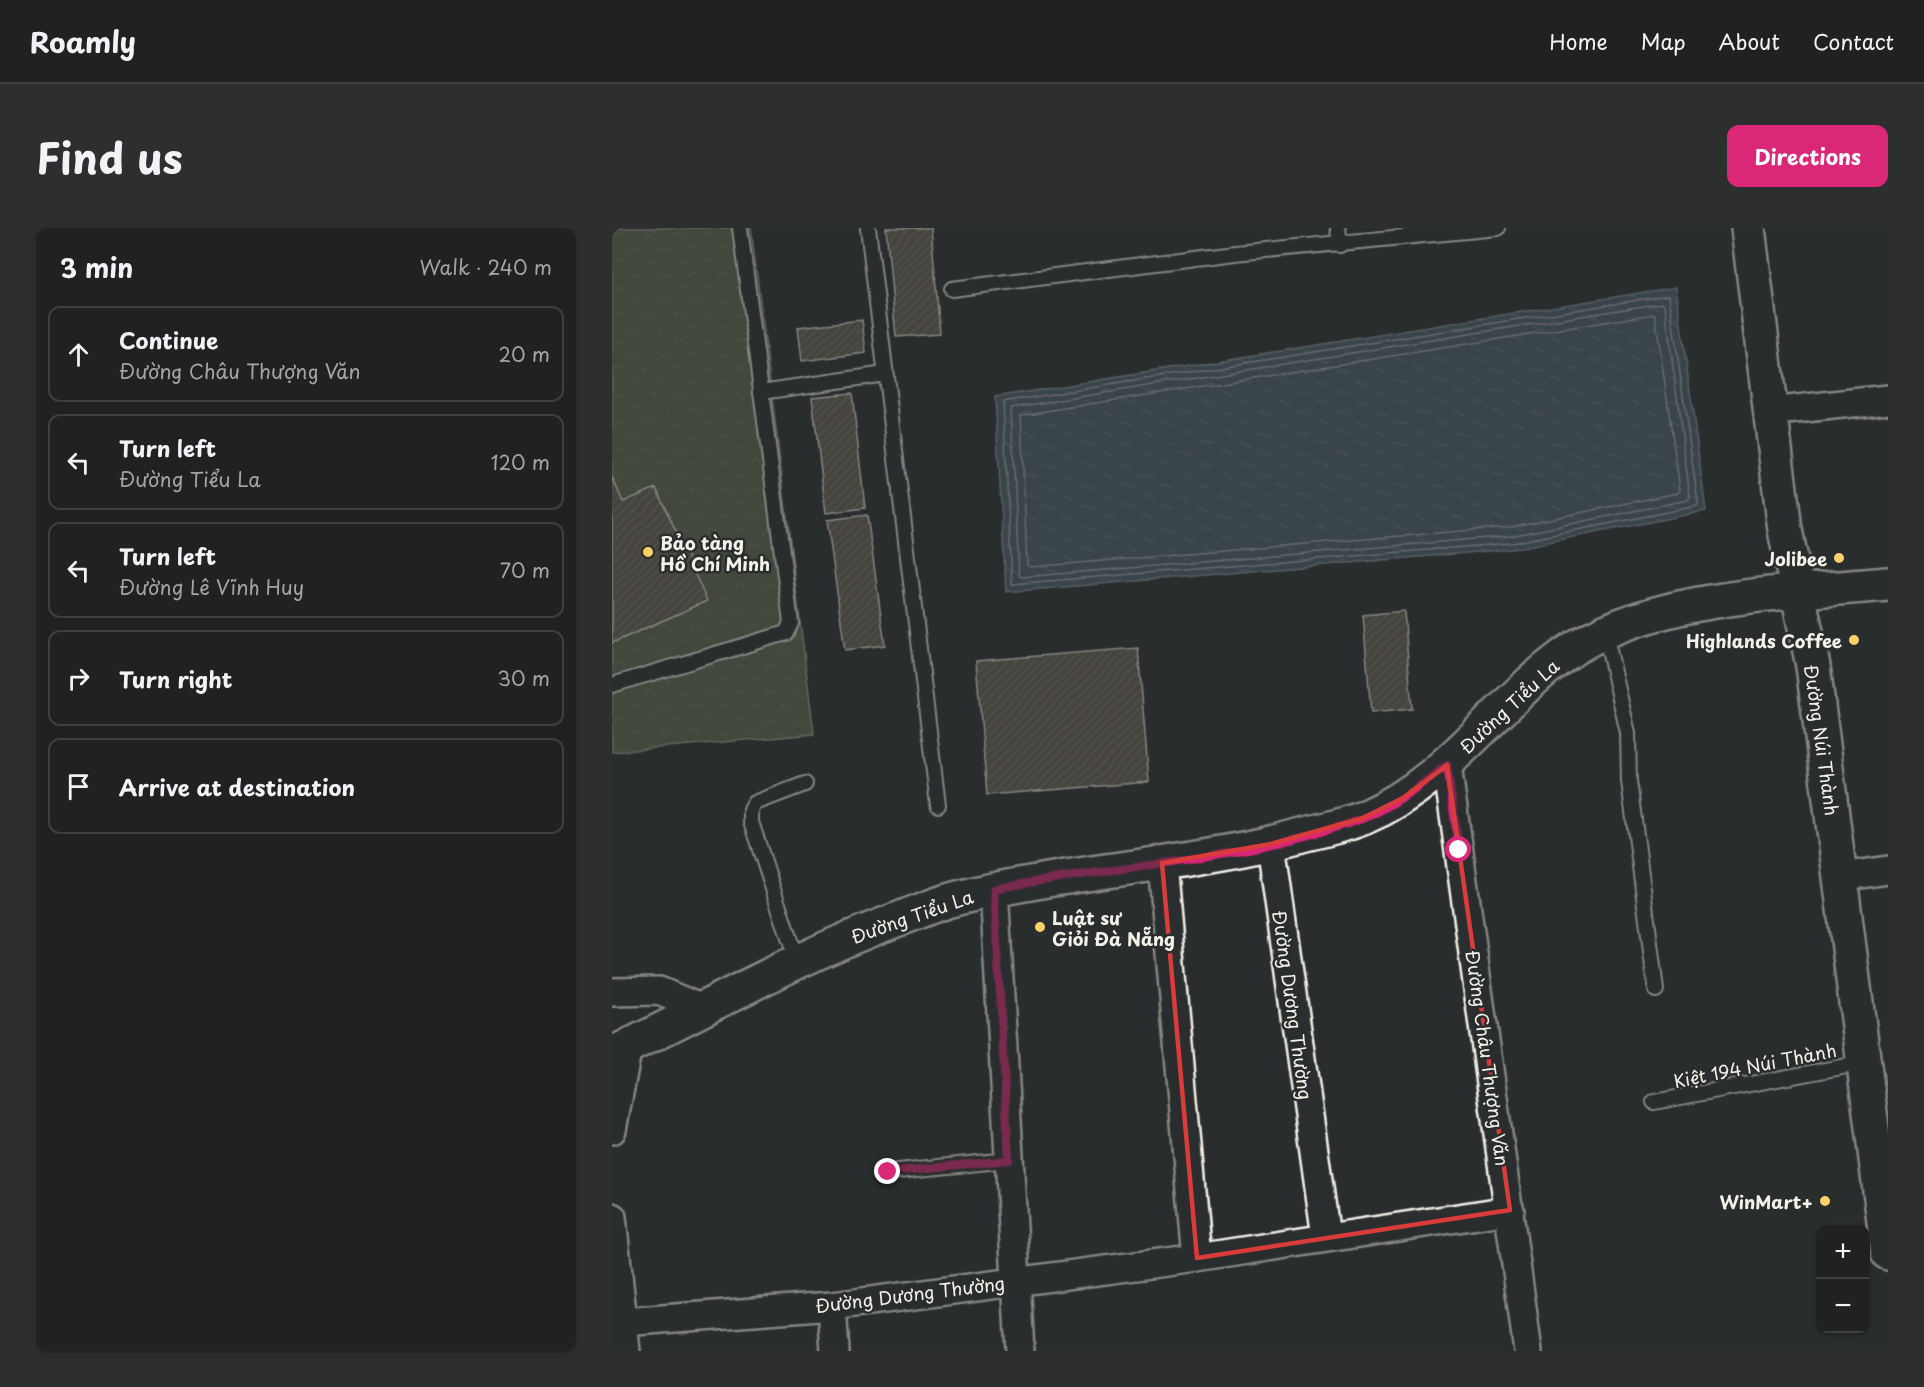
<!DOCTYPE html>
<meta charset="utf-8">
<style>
:root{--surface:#202222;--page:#2d2f2f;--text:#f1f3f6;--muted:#a2a4a5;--line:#3d3f40;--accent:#db2777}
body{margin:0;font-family:"Playpen Sans",sans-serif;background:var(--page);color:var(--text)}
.controls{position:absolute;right:18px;bottom:18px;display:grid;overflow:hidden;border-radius:12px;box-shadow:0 2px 4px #0004}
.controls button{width:54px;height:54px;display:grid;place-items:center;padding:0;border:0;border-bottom:2px solid var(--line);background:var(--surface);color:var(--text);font:30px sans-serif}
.stop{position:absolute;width:18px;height:18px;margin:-14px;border:4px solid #db2777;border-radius:50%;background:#fff}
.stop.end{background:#db2777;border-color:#fff;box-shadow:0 2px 6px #0008}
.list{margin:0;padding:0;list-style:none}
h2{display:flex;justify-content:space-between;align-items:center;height:78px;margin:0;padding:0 24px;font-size:26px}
h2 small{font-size:20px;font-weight:400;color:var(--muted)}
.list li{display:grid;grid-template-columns:39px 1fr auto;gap:18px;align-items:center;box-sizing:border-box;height:96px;margin:0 12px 12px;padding:0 12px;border:2px solid var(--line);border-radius:12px}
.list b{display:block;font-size:22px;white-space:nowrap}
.list p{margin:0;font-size:20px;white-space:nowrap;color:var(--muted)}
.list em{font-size:20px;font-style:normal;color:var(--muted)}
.icon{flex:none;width:33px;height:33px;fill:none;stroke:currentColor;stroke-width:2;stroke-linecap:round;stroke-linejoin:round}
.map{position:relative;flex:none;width:1276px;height:1123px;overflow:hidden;border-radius:12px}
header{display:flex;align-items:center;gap:36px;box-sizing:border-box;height:84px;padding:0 30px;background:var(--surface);border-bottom:2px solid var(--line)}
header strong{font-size:28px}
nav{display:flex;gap:33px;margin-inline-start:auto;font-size:21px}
.intro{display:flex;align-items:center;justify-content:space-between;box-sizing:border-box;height:144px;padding:0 36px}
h1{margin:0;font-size:42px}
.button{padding:15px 27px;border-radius:12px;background:var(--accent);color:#fff;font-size:21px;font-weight:700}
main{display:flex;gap:36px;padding:0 36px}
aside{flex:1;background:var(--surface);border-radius:12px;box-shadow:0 2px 4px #0004}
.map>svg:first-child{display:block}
.park{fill:url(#park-crowns);stroke:#aaac9a;stroke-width:1.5}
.water{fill:url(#water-ripples);stroke:#909ba0;stroke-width:1.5}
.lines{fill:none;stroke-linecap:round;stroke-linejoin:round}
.shore{stroke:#b2b7b8;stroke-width:1.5}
.building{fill:url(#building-hatch);stroke:#f4f1e8;stroke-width:1.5}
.service-casing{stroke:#f4f1e8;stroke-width:18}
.minor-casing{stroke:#f4f1e8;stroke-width:32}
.secondary-casing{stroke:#f4f1e8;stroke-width:38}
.service{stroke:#2a2d2e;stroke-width:14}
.minor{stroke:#2a2d2e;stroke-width:27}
.secondary{stroke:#2a2d2e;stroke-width:33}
.route{stroke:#db2777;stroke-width:8}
.marked{fill:none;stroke:#d93c3b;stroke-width:4.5;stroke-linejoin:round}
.poi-dot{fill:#ffd166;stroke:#2a2d2e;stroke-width:2}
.labels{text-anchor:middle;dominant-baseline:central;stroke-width:5;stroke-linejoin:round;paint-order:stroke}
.poi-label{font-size:18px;font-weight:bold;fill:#f4f1e8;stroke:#2a2d2e;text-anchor:end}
.street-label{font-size:18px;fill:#f4f1e8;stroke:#2a2d2e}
</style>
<header>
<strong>Roamly</strong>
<nav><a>Home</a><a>Map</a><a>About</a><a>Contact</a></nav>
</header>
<div class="intro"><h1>Find us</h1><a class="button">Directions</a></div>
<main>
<aside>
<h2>3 min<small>Walk · 240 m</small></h2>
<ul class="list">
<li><svg class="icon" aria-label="ahead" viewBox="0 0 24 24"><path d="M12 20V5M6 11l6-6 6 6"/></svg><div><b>Continue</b><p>Đường Châu Thượng Văn</p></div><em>20 m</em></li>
<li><svg class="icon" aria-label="left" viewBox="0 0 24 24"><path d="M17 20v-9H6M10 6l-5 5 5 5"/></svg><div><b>Turn left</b><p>Đường Tiểu La</p></div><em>120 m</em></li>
<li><svg class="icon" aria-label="left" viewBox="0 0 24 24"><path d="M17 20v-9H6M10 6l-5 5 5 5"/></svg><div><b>Turn left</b><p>Đường Lê Vĩnh Huy</p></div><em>70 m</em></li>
<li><svg class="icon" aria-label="right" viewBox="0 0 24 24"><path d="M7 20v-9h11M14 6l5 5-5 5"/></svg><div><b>Turn right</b></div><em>30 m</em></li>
<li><svg class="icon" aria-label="arrive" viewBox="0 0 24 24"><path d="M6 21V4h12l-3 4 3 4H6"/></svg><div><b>Arrive at destination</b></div></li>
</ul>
</aside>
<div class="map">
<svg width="1276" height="1123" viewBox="0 0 1276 1123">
<defs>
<pattern id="park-crowns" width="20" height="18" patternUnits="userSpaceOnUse" patternTransform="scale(1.5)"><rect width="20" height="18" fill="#60674d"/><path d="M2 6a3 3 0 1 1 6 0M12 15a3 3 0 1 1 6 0" fill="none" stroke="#777d67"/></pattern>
<pattern id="water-ripples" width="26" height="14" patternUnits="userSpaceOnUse" patternTransform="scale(1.5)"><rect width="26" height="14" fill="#4e6170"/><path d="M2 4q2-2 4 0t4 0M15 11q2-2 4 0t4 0" fill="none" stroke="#687884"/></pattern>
<pattern id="building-hatch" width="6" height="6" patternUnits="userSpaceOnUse" patternTransform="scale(1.5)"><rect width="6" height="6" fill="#686151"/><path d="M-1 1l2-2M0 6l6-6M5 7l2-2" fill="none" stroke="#7e786a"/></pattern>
</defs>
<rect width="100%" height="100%" fill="#2a2d2e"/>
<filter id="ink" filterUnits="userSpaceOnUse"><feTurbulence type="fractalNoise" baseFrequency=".0167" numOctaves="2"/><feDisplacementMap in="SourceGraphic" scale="12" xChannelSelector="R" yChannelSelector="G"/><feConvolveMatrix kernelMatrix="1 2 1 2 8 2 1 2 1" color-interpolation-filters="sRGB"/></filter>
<g filter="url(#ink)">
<path class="park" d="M0,0H139L202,506L0,524Z"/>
<path class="water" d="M1064,59L1094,283L901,321L394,364L383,169Z"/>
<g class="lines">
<g class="shore">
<path d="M1057,67L1086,275L1085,278L900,315L400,356L391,174Z"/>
<path d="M1050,75L1053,78L1078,269L1076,272L899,308L410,349L407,347L399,180Z"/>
<path d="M1043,86L1068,262L1066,265L898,299L418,339L415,337L409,187Z"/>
</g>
</g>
<g class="building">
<path d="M274,0H319L328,106L284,109Z"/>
<path d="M250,92L254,125L190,133L186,99Z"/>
<path d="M240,165L253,280L214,285L200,169Z"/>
<path d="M0,249L11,274L44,260L95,373L0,415Z"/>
<path d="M255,287L273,417L233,422L215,292Z"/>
<path d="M792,383L800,481L759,485L751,387Z"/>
<path d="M526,420L537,554L375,567L364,433Z"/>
</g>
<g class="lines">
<defs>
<g id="service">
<path d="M256,0L326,577"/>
<path d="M726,0L728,17"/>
<path d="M340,61L623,25L886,0"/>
<path d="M149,164L273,146"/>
<path d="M993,405L1016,505L1017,553L1044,762"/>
<path d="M0,457L174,405L179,395L128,0"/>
<path d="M185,734L139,594V582L143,575L193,556"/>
<path d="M1042,874L1251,835"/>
<path d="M276,944L397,932"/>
</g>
<g id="minor">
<path d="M1157,184L1276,171"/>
<path d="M835,537L916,1123"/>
<path d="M659,616L714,1009"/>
<path d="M550,635L585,1030"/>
<path d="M1229,649L1276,642"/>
<path d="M382,661L408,1123"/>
<path d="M0,764L47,763L90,781"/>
<path d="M0,902L16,818"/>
<path d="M0,989L14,1123"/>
<path d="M220,1078L223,1123"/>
<path d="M11,1094L220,1078L585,1030L898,982"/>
</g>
<g id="secondary">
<path d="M1136,0L1173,302L1201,438L1276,1025"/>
<path d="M0,826C95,781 185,728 284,692C306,684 327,674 350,669C461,642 576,638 686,608C708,602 733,598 753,589C835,554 882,478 952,427C1035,367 1177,365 1276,356"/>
</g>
</defs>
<use href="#service" class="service-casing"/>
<use href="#minor" class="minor-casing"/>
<use href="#secondary" class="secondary-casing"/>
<use href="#service" class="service"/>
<use href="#minor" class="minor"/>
<use href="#secondary" class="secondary"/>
</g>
</g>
<g class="lines" filter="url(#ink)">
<path class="route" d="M276,944L397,932L382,661C503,638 634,632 750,591C781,579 808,557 835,537L847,622"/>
</g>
<path d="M0 0H1276V1123H0ZM835,537L898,982L585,1030L550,635L659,616L751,590L791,570Z" fill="#2a2d2e" fill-opacity=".55" fill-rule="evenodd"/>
<path class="marked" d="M835,537L898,982L585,1030L550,635L659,616L751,590L791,570Z"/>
<g class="poi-dot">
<circle cx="36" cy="324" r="6"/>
<circle cx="1227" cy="330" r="6"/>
<circle cx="1242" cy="412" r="6"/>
<circle cx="428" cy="699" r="6"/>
<circle cx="1213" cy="973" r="6"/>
</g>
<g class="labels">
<g class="poi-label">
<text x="48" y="314" text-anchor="start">Bảo tàng<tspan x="48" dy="21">Hồ Chí Minh</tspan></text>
<text x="1215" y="330">Jolibee</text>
<text x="1230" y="412">Highlands Coffee</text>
<text x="440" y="689" text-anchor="start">Luật sư<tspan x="440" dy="21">Giỏi Đà Nẵng</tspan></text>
<text x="1201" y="973">WinMart+</text>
</g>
<g class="street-label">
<text transform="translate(897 478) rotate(-43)">Đường Tiểu La</text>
<text transform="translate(1210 512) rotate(82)">Đường Núi Thành</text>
<text transform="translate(300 688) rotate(-19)">Đường Tiểu La</text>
<text transform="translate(681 777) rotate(82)">Đường Dương Thường</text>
<text transform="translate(876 830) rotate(82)">Đường Châu Thượng Văn</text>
<text transform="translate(1143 837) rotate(-11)">Kiệt 194 Núi Thành</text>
<text transform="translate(298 1066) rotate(-7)">Đường Dương Thường</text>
</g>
</g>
</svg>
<div class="controls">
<button>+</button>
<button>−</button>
</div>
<div class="stop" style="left:847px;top:622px"></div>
<div class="stop end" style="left:276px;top:944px"></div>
</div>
</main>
